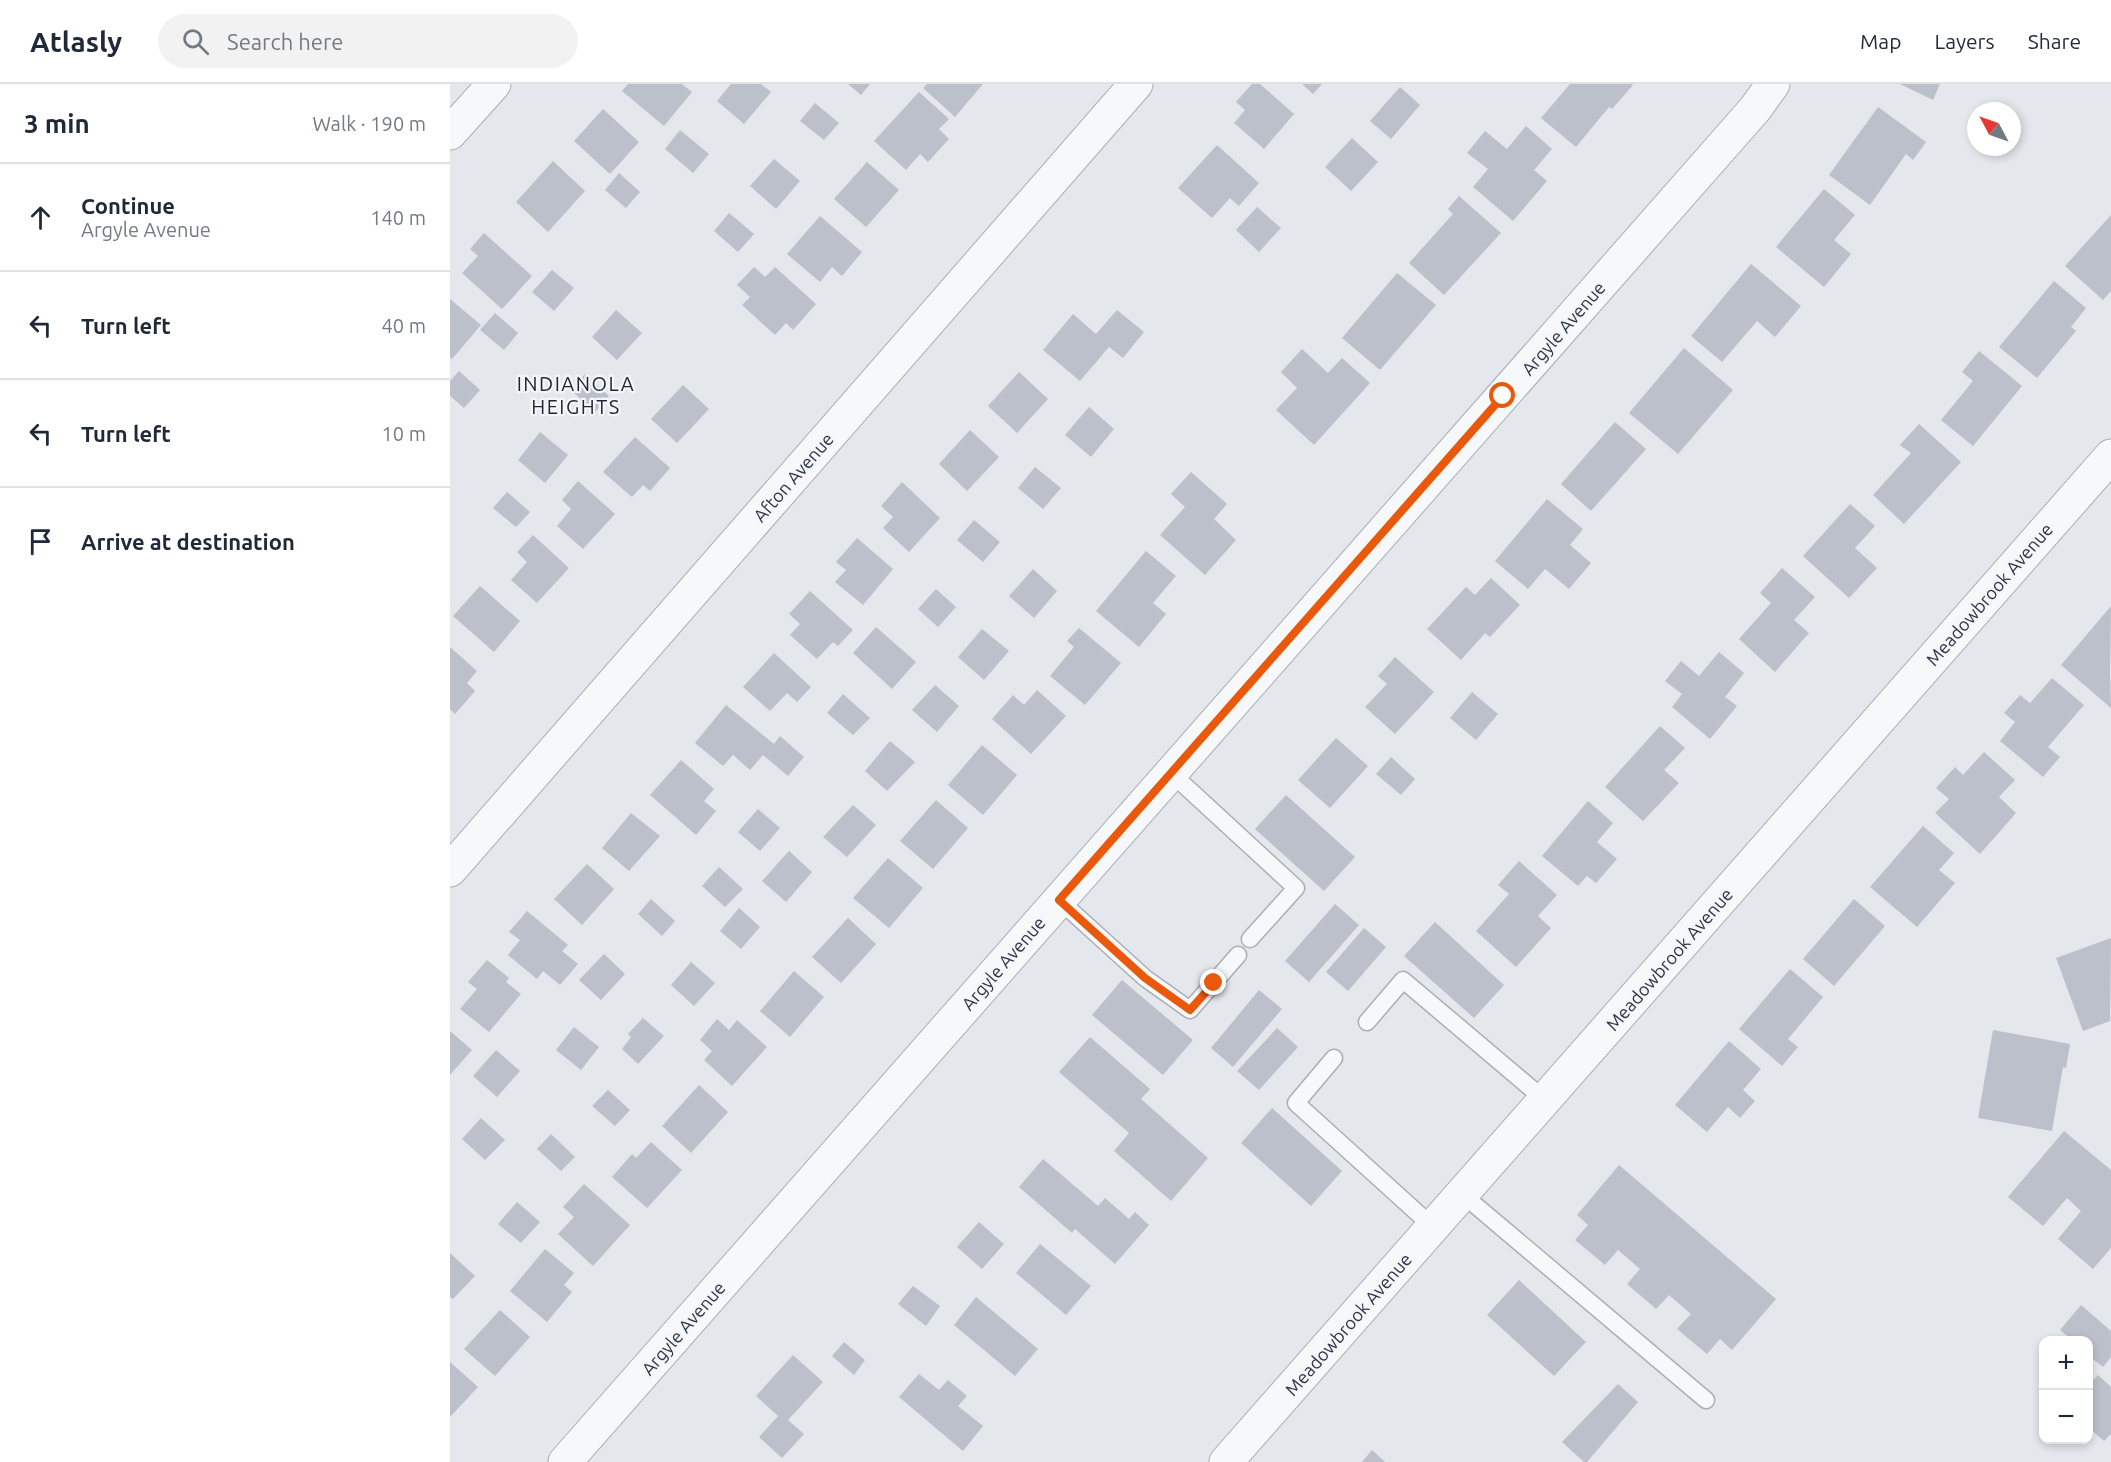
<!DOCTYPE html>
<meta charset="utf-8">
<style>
:root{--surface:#fff;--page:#f2f2f3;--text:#1f2937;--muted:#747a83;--line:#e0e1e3}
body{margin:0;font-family:Ubuntu,sans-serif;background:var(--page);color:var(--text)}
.controls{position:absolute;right:18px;bottom:18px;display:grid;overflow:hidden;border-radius:12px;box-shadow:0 3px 9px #0003}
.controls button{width:54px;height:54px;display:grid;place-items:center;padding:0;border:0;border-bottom:2px solid var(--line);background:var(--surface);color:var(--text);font:30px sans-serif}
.compass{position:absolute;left:1517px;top:18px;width:54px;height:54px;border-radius:50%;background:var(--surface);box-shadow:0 3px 9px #0003;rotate:311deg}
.stop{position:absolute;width:18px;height:18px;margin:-14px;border:4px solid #ea580c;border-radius:50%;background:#fff}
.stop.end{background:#ea580c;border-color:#fff;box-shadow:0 2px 6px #0008}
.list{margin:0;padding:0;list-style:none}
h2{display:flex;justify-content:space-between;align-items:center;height:78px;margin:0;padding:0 24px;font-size:26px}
h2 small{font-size:20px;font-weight:400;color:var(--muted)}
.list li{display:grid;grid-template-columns:39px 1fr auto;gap:18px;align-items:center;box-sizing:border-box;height:108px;padding:0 24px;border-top:2px solid var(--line)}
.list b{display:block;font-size:22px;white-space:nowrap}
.list p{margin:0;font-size:20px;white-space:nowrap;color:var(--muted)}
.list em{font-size:20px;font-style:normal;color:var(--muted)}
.icon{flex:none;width:33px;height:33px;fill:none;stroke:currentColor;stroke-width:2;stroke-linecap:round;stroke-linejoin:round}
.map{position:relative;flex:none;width:1661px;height:1378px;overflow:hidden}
header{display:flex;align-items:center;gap:36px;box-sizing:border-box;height:84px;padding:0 30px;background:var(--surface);border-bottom:2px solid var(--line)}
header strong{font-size:28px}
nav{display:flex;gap:33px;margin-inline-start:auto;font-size:21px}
.search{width:420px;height:54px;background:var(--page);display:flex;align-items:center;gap:15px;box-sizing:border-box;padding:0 21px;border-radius:33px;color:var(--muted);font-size:22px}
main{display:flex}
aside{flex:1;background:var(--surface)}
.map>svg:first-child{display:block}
.building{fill:#bbc0ca}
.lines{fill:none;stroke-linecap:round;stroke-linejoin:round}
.service-casing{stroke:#a9aeb7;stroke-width:19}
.minor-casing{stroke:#a9aeb7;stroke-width:35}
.service{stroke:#f7f8fa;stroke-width:16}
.minor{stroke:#f7f8fa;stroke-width:33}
.route{stroke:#ea580c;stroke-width:8}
.labels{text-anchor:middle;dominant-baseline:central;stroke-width:4.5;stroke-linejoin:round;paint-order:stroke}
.street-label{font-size:18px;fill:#2b3445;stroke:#f4f6f9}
.neighbourhood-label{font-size:20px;letter-spacing:1.5px;fill:#1d2536;stroke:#f4f6f9}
</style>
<header>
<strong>Atlasly</strong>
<div class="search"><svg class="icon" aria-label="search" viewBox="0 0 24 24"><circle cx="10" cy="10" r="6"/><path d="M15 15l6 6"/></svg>Search here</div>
<nav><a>Map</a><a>Layers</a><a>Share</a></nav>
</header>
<main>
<aside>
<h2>3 min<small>Walk · 190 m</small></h2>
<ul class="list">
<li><svg class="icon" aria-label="ahead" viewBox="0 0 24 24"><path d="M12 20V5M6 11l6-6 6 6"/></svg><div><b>Continue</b><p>Argyle Avenue</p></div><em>140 m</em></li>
<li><svg class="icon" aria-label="left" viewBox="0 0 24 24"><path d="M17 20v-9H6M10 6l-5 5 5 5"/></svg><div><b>Turn left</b></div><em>40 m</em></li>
<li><svg class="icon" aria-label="left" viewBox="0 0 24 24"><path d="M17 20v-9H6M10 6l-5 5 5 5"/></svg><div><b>Turn left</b></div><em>10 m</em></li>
<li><svg class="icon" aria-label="arrive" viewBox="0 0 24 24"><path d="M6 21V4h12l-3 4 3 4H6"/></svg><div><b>Arrive at destination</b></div></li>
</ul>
</aside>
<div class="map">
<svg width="1661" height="1378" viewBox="0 0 1661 1378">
<rect width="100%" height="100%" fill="#e4e7ec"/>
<g class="building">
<path d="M178,0H232L242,8L214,42L172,7Z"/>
<path d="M281,0H311L321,8L294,40L267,17Z"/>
<path d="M398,0H420L411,11Z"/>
<path d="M477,0H533L505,33L473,4Z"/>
<path d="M802,0H810L844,30L814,65L784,39L795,26L786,18Z"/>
<path d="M852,0H872L863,10Z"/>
<path d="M1120,0H1181L1183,1L1162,25L1159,23L1126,63L1091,34Z"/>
<path d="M1450,0H1490L1483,16Z"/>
<path d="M950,3L970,21L941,55L920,37Z"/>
<path d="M469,8L499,35L489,45L499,55L478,78L470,70L456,86L424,57Z"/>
<path d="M365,19L389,39L374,56L350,37Z"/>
<path d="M1428,23L1476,58L1463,76L1456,70L1420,121L1379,91Z"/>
<path d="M153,25L189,58L160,90L124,57Z"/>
<path d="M1076,42L1102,65L1084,86L1097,97L1063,137L1023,103L1038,85L1017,69L1035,47L1057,65Z"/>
<path d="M230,46L259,70L243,89L215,65Z"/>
<path d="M902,54L928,78L901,107L875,83Z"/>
<path d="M767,61L809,99L789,122L780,114L762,134L728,104Z"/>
<path d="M324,75L350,97L326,125L300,102Z"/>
<path d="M103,77L135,107L98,148L66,118Z"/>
<path d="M417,78L449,106L416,143L384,115Z"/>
<path d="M169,89L190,108L176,124L155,106Z"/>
<path d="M1374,105L1405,131L1384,156L1401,170L1374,203L1326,163Z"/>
<path d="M1009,112L1051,149L994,211L959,179L1003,130L998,125Z"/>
<path d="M807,123L831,144L809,168L786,146Z"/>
<path d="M279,129L304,150L288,168L264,147Z"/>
<path d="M1661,131V207L1653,216L1615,182Z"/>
<path d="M370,132L412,168L392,192L382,183L370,198L337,170Z"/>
<path d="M34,149L82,192L52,225L12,189L28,172L20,165Z"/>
<path d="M1301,180L1351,222L1325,253L1307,237L1272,278L1241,252Z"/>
<path d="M304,183L315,193L325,183L366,220L343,246L336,239L325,251L292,221L300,213L287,201Z"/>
<path d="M102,186L124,204L104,227L82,208Z"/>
<path d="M947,189L986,221L930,286L892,254Z"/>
<path d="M1604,197L1636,224L1621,243L1626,247L1587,294L1549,263Z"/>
<path d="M0,215L31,241L2,275L0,273Z"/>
<path d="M166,226L192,249L167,276L142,253Z"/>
<path d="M667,226L694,248L673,274L659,263L630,297L593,266L623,230L646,250Z"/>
<path d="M45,229L68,249L54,266L30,246Z"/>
<path d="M1234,264L1283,306L1228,370L1179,329Z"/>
<path d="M852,265L878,289L892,274L920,299L864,361L826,326L847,304L831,288Z"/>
<path d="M1529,267L1572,302L1523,362L1491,336L1523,297L1512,288Z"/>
<path d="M9,287L30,306L14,324L0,312V297Z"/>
<path d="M569,288L598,315L567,349L538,322Z"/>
<path d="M135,290L159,312L145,328L121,306Z"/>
<path d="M233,301L259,325L227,359L201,335Z"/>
<path d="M639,323L664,345L641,373L615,351Z"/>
<path d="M1165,338L1196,365L1141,427L1111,400Z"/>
<path d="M1469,340L1511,378L1454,440L1423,411L1461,369L1450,361Z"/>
<path d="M520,346L549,373L517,407L489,380Z"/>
<path d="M90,348L118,371L95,399L68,376Z"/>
<path d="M185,353L220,384L200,407L193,401L182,413L153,388Z"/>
<path d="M585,383L611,404L593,425L568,404Z"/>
<path d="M741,388L777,420L764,435L786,456L755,491L710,451L735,423L721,410Z"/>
<path d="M128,397L165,430L133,465L107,442L121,425L112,416Z"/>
<path d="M452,398L490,434L459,468L433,444L443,433L431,422Z"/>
<path d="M57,408L80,428L66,443L43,424Z"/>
<path d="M1097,415L1133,445L1120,461L1141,479L1119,505L1095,485L1078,505L1045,477Z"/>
<path d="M1400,420L1425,442L1405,464L1427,484L1399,514L1353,472Z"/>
<path d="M524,436L550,458L533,478L507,456Z"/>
<path d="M83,451L119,484L87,519L61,496L77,478L67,468Z"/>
<path d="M407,454L443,485L413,521L385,498L396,486L386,478Z"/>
<path d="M696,467L726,492L703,519L716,530L689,563L646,527Z"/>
<path d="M1332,484L1365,513L1344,536L1359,549L1325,588L1289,555L1321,519L1310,509Z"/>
<path d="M583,485L607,507L584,534L559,512Z"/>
<path d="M1041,494L1070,521L1040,553L1035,549L1011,576L977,545L1016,503L1025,511Z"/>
<path d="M30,502L70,537L44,568L3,532Z"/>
<path d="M486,505L506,523L488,543L468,525Z"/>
<path d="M360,507L403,546L388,562L383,558L367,575L340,551L350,540L339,530Z"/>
<path d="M1661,522L1660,590L1661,624L1611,581Z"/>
<path d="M426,543L466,578L442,605L403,569Z"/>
<path d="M629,544L671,579L635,621L600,592L624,563L617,557Z"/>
<path d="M532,545L559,567L534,596L508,573Z"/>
<path d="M0,563L27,587L17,599L25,607L5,630L0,625Z"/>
<path d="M1269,568L1294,589L1275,613L1287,622L1260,655L1222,623L1232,610L1215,597L1231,577L1249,592Z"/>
<path d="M324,569L361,603L347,618L337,609L320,627L293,603Z"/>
<path d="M945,573L984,608L945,650L915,623L937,600L928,592Z"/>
<path d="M1602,594L1634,621L1598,663L1610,673L1593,693L1550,657L1565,638L1554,629L1570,611L1580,619Z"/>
<path d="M485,601L509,622L487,648L462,626Z"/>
<path d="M587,606L616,632L581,670L542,635L563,611L574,621Z"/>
<path d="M1022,608L1048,630L1026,656L1000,634Z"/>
<path d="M393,610L420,634L403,651L377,629Z"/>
<path d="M276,621L324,660L330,652L354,673L338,692L313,671L300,686L283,671L273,682L245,659Z"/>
<path d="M1210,642L1235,664L1214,686L1229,699L1193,737L1155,703Z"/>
<path d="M886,654L918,682L880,724L848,696Z"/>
<path d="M440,657L465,678L437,707L415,687Z"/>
<path d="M532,661L567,691L533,731L498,701Z"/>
<path d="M1534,668L1565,696L1549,713L1566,729L1530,770L1485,729L1499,715L1486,704L1505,683L1513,691Z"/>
<path d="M941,673L965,695L951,711L926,690Z"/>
<path d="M231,676L264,705L254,717L266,727L246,751L200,711Z"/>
<path d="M836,711L905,773L874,807L805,745Z"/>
<path d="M486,716L518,744L483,785L450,757Z"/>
<path d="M1138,717L1163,739L1147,758L1167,775L1146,799L1137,792L1128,802L1092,772Z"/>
<path d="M403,721L426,741L397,773L373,753Z"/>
<path d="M308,725L330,744L310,767L288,748Z"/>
<path d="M181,729L210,752L179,787L152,764Z"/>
<path d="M1473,742L1504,769L1489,786L1505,799L1467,843L1420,803Z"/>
<path d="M339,767L362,788L336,818L312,797Z"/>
<path d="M438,774L473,804L439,844L403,814Z"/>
<path d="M1069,777L1107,811L1088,832L1101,844L1066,883L1026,847L1059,810L1048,801Z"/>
<path d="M137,780L164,805L132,841L104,815Z"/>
<path d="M269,783L293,805L275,823L252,802Z"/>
<path d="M201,815L225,837L212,852L188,830Z"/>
<path d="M1404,815L1435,842L1384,902L1353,875Z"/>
<path d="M885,820L909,841L859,898L835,877Z"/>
<path d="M289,824L310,843L291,865L270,847Z"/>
<path d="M77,827L118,861L112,867L128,880L110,901L93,887L87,895L58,871L70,856L59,848Z"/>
<path d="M398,834L426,860L391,899L362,873Z"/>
<path d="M985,838L1054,901L1024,934L954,872Z"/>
<path d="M914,844L936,863L898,907L876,888Z"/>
<path d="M1661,854L1660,937L1633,947L1606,874Z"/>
<path d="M154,870L175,890L151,916L129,896Z"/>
<path d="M37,876L59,894L56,898L71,910L39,948L10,925L27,905L18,898Z"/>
<path d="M241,878L265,899L244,922L221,901Z"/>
<path d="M1340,885L1373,913L1338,955L1348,963L1332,982L1289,945Z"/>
<path d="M344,887L374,913L340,953L310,927Z"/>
<path d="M672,896L743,956L713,991L642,931Z"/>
<path d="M809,906L832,925L783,983L761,964Z"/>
<path d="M193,934L214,952L188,980L172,965L181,953L178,950Z"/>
<path d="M267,935L279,946L287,936L317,963L282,1002L254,976L262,967L250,956Z"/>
<path d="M124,943L149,963L131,986L106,966Z"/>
<path d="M827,944L848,963L809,1006L787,987Z"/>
<path d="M1543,946L1620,960L1616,984L1613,983L1602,1047L1528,1034Z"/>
<path d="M0,947L22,966L0,991Z"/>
<path d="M640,953L700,1005L691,1015L758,1074L721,1117L664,1067L679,1049L609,988Z"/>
<path d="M1279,957L1311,985L1293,1006L1305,1017L1290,1034L1278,1023L1257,1048L1225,1021Z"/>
<path d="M46,966L70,987L47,1013L23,992Z"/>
<path d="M249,1001L278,1028L241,1069L212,1042Z"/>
<path d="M158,1006L180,1026L165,1042L142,1022Z"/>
<path d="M822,1024L892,1087L861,1122L791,1059Z"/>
<path d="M31,1034L55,1056L35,1076L12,1055Z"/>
<path d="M1614,1047L1661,1086V1164L1643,1185L1608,1155L1631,1127L1617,1114L1593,1142L1558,1113Z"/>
<path d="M101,1050L125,1073L111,1087L87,1065Z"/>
<path d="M201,1058L232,1086L197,1124L162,1093L182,1070L186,1074Z"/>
<path d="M593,1075L648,1122L655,1114L679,1135L685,1128L699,1141L665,1180L625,1145L622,1149L569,1103Z"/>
<path d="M1169,1081L1326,1215L1282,1266L1270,1255L1257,1270L1227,1245L1241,1230L1219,1211L1206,1225L1177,1200L1190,1185L1168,1166L1155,1181L1125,1156L1138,1141L1127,1131Z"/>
<path d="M134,1100L180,1141L143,1182L108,1150L124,1133L113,1123Z"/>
<path d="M67,1118L90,1138L71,1159L48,1140Z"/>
<path d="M529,1138L554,1160L532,1185L507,1163Z"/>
<path d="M590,1160L641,1202L616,1231L566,1189Z"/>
<path d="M95,1165L124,1189L114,1201L122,1208L97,1238L60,1207Z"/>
<path d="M0,1169L25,1192L3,1215L0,1213Z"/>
<path d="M1069,1196L1136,1258L1104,1292L1037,1231Z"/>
<path d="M463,1202L490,1222L476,1242L448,1220Z"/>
<path d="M526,1213L588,1265L565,1292L504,1241Z"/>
<path d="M1631,1221L1661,1247V1273L1653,1283L1638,1271V1256H1622L1610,1246Z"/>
<path d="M50,1226L80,1253L45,1292L14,1265Z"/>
<path d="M394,1258L415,1276L404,1291L382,1272Z"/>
<path d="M343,1271L373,1298L338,1336L354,1350L332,1374L309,1353L328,1332L306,1312Z"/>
<path d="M0,1278L28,1303L0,1333Z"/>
<path d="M469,1290L489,1306L498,1296L517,1312L508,1322L533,1342L513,1367L449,1313Z"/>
<path d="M1648,1291L1661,1303V1350L1654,1357L1638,1343V1302Z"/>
<path d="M1168,1300L1188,1318L1137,1378H1134L1112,1358Z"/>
<path d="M922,1366L935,1378H912Z"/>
</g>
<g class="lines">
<defs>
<g id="service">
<path d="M721,689L846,804L800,855"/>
<path d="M609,816L695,894L740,926L788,871"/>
<path d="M917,938L953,896L1095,1016"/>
<path d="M884,974L846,1019L983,1143"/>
<path d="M1012,1110L1256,1316"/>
</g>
<g id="minor">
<path d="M0,49L44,0"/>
<path d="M0,786L686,0"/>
<path d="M115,1378L1305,25L1323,0"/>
<path d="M776,1378L1661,372"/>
</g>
</defs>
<use href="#service" class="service-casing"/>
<use href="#minor" class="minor-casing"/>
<use href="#service" class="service"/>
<use href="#minor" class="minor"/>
</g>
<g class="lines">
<path class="route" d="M764,899L740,926L695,894L609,816L1053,312"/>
</g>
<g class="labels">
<g class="street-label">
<text transform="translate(1113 244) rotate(-49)">Argyle Avenue</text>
<text transform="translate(343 393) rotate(-49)">Afton Avenue</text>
<text transform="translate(1539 510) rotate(-49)">Meadowbrook Avenue</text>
<text transform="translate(1219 875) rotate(-49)">Meadowbrook Avenue</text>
<text transform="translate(553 879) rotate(-49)">Argyle Avenue</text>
<text transform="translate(898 1240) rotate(-49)">Meadowbrook Avenue</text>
<text transform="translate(233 1244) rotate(-49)">Argyle Avenue</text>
</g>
<g class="neighbourhood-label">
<text x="126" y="299">INDIANOLA<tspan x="126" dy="23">HEIGHTS</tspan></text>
</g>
</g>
</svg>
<div class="controls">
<button>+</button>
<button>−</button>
</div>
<svg class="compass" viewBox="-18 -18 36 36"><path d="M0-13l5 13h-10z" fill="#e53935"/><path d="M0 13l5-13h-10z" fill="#747a83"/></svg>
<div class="stop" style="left:1053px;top:312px"></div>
<div class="stop end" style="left:764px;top:899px"></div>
</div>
</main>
